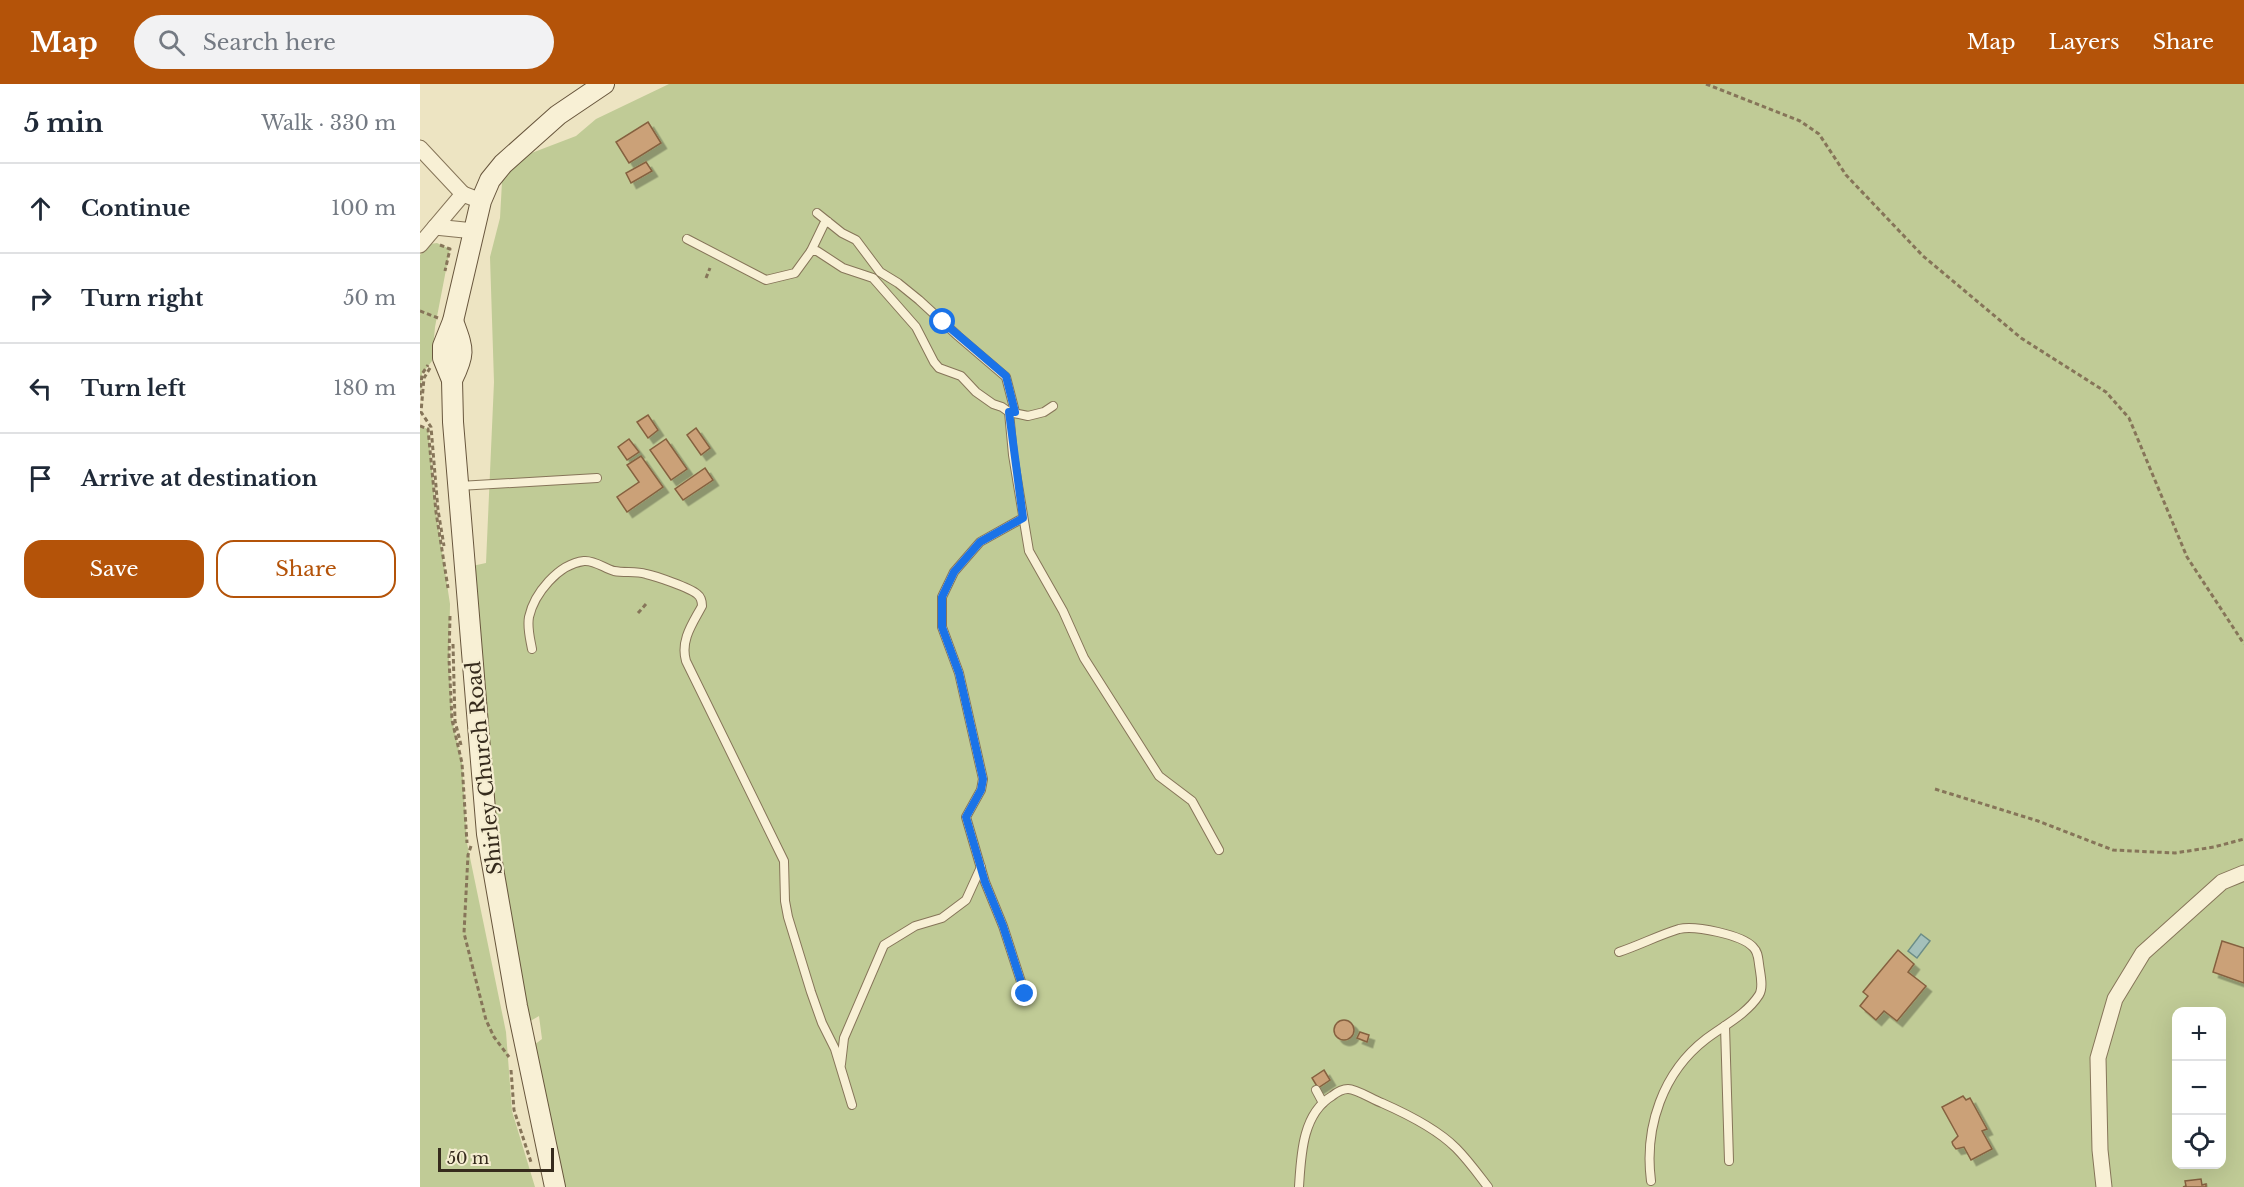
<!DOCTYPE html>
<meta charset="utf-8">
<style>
:root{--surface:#fff;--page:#f2f2f3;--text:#1f2937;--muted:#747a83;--line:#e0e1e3;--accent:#b45309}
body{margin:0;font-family:"Libre Baskerville",serif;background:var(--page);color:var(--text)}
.controls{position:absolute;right:18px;bottom:18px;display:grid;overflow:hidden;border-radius:12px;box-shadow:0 6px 24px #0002}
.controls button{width:54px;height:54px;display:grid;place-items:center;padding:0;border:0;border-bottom:2px solid var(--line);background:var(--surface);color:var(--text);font:30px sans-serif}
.scale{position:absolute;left:18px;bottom:15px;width:116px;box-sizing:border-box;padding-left:6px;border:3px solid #362b1d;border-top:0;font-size:16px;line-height:21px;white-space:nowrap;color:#362b1d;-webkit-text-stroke:4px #f5edd1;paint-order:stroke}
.stop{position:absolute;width:18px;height:18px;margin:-14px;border:4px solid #1a73e8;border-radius:50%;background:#fff}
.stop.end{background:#1a73e8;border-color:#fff;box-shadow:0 2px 6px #0008}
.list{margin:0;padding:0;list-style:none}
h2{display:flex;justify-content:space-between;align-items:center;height:78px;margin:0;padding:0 24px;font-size:26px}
h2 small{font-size:20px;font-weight:400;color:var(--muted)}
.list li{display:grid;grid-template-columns:39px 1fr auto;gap:18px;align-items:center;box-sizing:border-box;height:90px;padding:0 24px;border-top:2px solid var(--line)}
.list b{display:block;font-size:22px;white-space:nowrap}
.list em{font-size:20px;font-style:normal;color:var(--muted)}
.actions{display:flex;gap:12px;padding:18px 24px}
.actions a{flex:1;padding:14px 0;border:2px solid var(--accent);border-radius:18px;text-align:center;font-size:21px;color:var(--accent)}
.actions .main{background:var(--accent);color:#fff}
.icon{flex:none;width:33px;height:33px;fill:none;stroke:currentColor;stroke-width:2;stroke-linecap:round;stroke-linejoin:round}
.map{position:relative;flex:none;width:1824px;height:1103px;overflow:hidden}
header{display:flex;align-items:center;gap:36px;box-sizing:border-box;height:84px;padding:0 30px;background:var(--accent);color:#fff}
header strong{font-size:28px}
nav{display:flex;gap:33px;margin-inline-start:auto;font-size:21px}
.search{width:420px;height:54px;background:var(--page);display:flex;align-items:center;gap:15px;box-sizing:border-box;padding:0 21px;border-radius:33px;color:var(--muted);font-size:22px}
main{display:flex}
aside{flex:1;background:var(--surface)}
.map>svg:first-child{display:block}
.green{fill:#c0cb96;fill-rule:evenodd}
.water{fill:#a4c0ba;stroke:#6b8d88;stroke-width:1.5}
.building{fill:#cba178;stroke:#85613f;stroke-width:1.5;filter:url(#shadow)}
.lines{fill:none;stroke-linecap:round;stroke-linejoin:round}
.lane-casing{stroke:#867559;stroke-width:10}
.street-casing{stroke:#867559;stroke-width:17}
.secondary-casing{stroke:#68563d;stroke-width:22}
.path{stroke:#867559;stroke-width:3;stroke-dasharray:4.5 3;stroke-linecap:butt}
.lane{stroke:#f8f0d5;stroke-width:8}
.street{stroke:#f8f0d5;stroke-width:15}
.secondary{stroke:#f8f0d5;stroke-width:20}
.route{stroke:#1a73e8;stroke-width:8}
.labels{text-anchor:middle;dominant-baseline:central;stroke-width:4.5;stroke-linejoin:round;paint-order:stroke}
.street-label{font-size:20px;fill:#362b1d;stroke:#f5edd1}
</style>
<header>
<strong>Map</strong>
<div class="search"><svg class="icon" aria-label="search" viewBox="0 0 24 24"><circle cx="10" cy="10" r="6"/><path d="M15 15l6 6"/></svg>Search here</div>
<nav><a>Map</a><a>Layers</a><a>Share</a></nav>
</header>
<main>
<aside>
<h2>5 min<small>Walk · 330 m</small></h2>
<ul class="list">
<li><svg class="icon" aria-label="ahead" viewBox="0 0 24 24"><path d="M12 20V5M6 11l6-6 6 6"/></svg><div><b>Continue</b></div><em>100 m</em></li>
<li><svg class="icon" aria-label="right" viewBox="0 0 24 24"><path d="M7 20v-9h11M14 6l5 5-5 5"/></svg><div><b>Turn right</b></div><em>50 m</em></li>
<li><svg class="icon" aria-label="left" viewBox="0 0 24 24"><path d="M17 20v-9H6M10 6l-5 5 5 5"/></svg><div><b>Turn left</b></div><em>180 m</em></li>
<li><svg class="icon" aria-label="arrive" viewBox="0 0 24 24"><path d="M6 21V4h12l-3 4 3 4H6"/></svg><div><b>Arrive at destination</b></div></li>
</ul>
<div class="actions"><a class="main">Save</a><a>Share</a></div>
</aside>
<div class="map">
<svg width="1824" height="1103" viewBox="0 0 1824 1103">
<defs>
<filter id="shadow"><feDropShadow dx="5.5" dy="5.5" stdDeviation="0" flood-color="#0004"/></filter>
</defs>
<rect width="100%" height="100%" fill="#ede4c2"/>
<g class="green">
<path d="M249,0H1824V1103H139L114,961L122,955L119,932L107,939L70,717L52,482L66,479L74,298L70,173L80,134L83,80L156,52L176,35ZM1756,928H1802V1080H1756Z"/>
<path d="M17,159L30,165L15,243L12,277L2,290L0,311V171L10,160Z"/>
<path d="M0,342L8,345L16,428L30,520L29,575L32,636L42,679L47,759L86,948L92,1027L115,1103H0Z"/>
</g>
<path class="water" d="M1501,850L1510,857L1497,874L1488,867Z"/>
<g class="building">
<path d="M228,38L241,59L209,79L196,58Z"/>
<path d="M226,78L232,87L211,99L206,89Z"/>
<path d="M228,331L238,346L228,354L217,338Z"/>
<path d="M276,344L290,364L281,371L267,351Z"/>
<path d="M209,355L219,368L207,376L198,363Z"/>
<path d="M246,355L267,385L251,396L230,366Z"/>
<path d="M221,372L243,403L207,428L197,413L219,398L207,381Z"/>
<path d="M285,384L293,396L263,416L255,405Z"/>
<path d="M1802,857L1824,864V899L1793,888Z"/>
<path d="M1478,866L1494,880L1488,888L1506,902L1477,937L1464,927L1456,936L1440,922L1448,912L1443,908Z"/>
<circle cx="924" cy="946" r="10"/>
<path d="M940,948L949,951L947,958L937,954Z"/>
<path d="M904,986L910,996L898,1004L892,994Z"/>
<path d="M1543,1012L1546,1016L1550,1014L1567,1045L1562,1047L1572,1065L1551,1076L1544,1063L1536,1065L1533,1061L1532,1058L1538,1052L1522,1023Z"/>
<path d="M1781,1095L1782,1101L1786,1100V1103H1763L1766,1102L1765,1097Z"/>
</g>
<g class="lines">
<defs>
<g id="lane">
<path d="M397,129L422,149L436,156L460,188L478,199L499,216L538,252L586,293L595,328"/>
<path d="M267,155L346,196L375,189L391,167H397L423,184L453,194L496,243L514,278L519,284L541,292L556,308L573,320L582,323L589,328L608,332L624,328L633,322"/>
<path d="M391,167L404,140L408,138"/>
<path d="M589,328L593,371L609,467L643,527L664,574L739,692L772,717L799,766"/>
<path d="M39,402L177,394"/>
<path d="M603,434L560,458L534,488L522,513V543L539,589L563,695L561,706L546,733L565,798L583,842L605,910"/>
<path d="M112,565C110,554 107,544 109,533C114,510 138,480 164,477C174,476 184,484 194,487C205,489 216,487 226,490C236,492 270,504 277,510C281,513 282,517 282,522C273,539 260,556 266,577L364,777L365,817L368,833L391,908L402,939L415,965L432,1021"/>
<path d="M1199,868C1220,861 1239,851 1259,845C1275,841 1322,851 1333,863C1338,868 1338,873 1339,880C1340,889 1344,903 1339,911C1327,930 1303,942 1286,955C1243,988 1224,1043 1231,1097"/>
<path d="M1305,942L1309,1077"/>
<path d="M421,980L424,954L464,861L495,842L522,834L546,816L561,783"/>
<path d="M896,1006L903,1019"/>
<path d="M879,1103C881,1072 882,1030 912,1012C917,1008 922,1005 928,1005C937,1005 953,1016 962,1019C987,1030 1017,1045 1036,1064C1048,1076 1058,1090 1068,1103"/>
</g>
<g id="street">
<path d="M0,64L43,110"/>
<path d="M15,143L54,147"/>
<path d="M0,161L43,110L61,117"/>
<path d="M1684,1103L1680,1066L1678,974L1695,915L1723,869L1802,798L1824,789"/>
</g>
<g id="secondary">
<path d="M32,296C46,268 43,265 33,237"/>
<path d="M135,1103L97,922L67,750L33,338L32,296L23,274V262L33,237L61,117L70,96L83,80L138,31L184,0"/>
</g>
</defs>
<use href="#lane" class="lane-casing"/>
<use href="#street" class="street-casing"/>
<use href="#secondary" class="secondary-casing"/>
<g class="path">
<path d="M1286,0L1380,37L1399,50L1426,91L1503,172L1601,254L1686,308L1709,334L1767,473L1824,560"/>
<path d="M20,161L30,165L25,187"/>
<path d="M286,194L290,184"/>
<path d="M0,227L18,234"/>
<path d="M10,284L4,294L1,328L11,343L18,426L24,462"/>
<path d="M0,311L2,290L8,281"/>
<path d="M0,342L8,345L16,428L28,504"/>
<path d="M218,529L226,520"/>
<path d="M30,532L29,575L32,636L42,679L47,759"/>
<path d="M33,560L35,637L41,661"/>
<path d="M1515,705L1618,737L1693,766L1755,769L1794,763L1824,755"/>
<path d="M51,762L48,771L44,849L66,936L74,953L89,973"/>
<path d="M91,986L94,1026L111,1078"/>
</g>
<use href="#lane" class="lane"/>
<use href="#street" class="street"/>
<use href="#secondary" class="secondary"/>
</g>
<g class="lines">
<path class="route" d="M523,238L586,292L595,328H589L603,434L560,458L534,488L522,513V543L539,589L563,695L561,706L546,733L565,798L583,842L605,910"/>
</g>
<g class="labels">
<g class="street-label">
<text transform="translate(64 684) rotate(-96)">Shirley Church Road</text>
</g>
</g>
</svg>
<div class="controls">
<button>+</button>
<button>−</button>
<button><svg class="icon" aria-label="locate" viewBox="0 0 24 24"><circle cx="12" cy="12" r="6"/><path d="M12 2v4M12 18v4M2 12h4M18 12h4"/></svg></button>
</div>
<div class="scale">50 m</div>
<div class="stop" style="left:523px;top:238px"></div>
<div class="stop end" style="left:605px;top:910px"></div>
</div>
</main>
